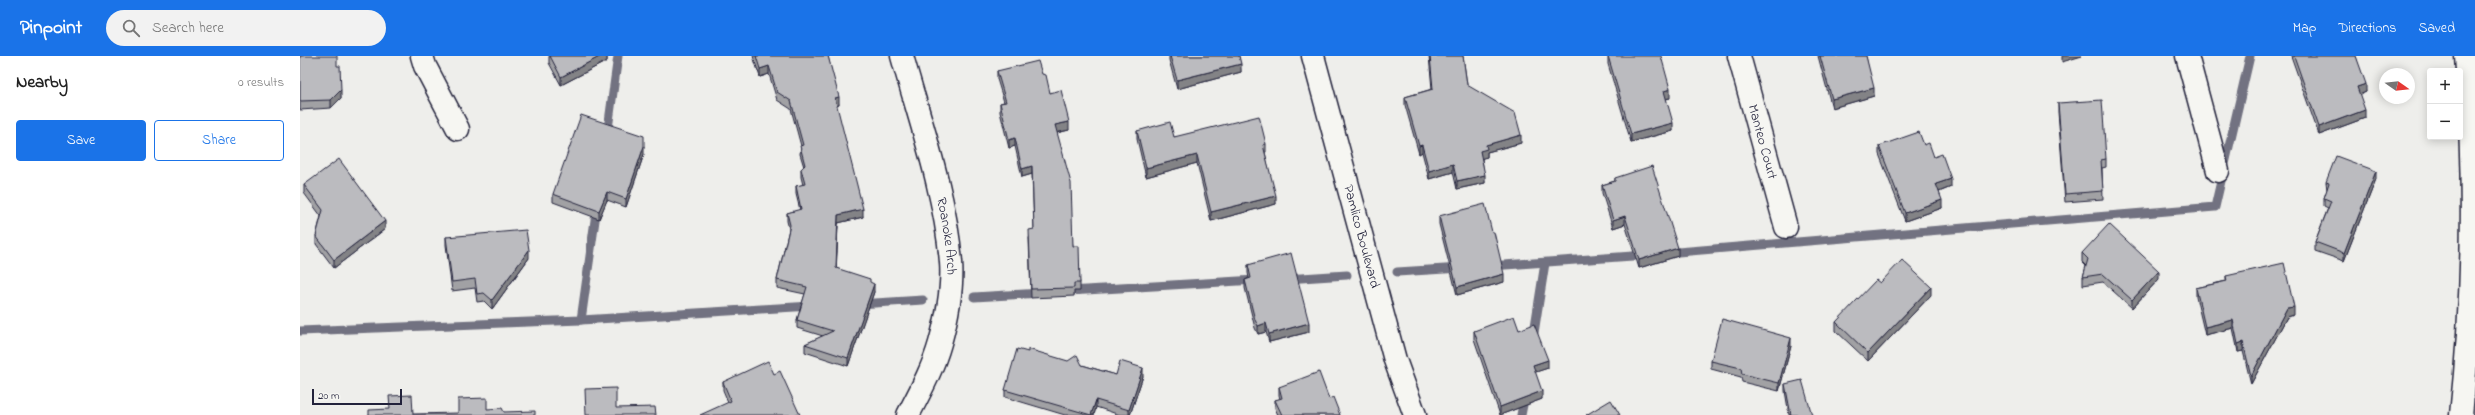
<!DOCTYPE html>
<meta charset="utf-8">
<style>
:root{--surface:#fff;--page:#f2f2f2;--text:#222;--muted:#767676;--line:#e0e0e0;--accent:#1a73e8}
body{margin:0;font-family:"Indie Flower",sans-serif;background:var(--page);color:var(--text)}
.controls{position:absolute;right:12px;top:12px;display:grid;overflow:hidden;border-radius:4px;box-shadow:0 2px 10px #0003}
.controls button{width:36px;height:36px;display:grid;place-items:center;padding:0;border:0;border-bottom:1px solid var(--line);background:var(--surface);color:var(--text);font:20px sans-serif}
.compass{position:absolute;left:2079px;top:12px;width:36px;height:36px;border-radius:50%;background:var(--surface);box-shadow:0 2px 10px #0003;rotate:104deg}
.scale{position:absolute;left:12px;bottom:10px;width:90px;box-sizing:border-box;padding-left:4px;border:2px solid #22223b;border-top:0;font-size:11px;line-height:14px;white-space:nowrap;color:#22223b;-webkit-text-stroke:3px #f6f6f2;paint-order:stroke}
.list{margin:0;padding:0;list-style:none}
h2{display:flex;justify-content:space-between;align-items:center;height:52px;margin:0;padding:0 16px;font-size:17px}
h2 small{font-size:13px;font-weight:400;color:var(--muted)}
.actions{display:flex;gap:8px;padding:12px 16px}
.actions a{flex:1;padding:9px 0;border:1px solid var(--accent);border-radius:4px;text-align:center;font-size:14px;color:var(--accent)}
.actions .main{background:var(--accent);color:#fff}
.icon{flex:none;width:22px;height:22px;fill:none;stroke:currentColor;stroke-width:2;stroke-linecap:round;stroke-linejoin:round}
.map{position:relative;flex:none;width:2175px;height:359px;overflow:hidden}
header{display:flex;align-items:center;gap:24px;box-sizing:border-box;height:56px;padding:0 20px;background:var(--accent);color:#fff}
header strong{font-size:19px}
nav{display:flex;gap:22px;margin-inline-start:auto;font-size:14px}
.search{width:280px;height:36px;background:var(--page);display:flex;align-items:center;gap:10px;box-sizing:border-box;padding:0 14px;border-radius:22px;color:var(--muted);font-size:15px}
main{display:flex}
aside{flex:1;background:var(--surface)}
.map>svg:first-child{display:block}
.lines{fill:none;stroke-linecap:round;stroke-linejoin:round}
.stream{stroke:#727281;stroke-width:9}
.street-casing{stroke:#22223b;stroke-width:25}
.highway-casing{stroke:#22223b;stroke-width:25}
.street{stroke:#f6f6f2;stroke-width:22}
.highway{stroke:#f6f6f2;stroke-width:22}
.wall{fill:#a1a1a4;stroke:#22223b}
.shaded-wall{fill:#838386;stroke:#22223b}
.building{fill:#bbbbbf;stroke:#22223b}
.labels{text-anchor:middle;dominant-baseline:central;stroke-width:4;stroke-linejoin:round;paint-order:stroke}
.street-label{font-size:14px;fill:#22223b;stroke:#f6f6f2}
</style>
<header>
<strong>Pinpoint</strong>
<div class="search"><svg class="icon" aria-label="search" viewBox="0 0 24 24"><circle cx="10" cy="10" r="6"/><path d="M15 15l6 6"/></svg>Search here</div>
<nav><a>Map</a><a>Directions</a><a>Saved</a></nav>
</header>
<main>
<aside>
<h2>Nearby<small>0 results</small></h2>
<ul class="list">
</ul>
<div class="actions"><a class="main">Save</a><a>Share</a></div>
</aside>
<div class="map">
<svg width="2175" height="359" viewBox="0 0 2175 359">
<rect width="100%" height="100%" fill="#eeeeeb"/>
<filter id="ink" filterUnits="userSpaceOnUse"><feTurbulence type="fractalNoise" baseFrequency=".025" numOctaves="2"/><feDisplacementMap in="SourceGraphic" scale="8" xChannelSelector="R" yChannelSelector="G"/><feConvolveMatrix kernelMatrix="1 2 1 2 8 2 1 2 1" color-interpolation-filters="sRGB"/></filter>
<g filter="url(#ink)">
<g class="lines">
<g class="stream">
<path d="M307,80L318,0"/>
<path d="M1366,197L1915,151L1950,0"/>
<path d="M1190,210L1347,199"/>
<path d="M1097,216L1161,212"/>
<path d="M986,223L1047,219"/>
<path d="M769,235L956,224"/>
<path d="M674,241L742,237"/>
<path d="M559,248L623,244"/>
<path d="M281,264L297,150"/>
<path d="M0,275L281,264L512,250"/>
<path d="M1233,283L1245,207"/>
<path d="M1221,359L1225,339"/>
</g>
<defs>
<g id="street">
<path d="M122,0L125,10L158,73"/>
<path id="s1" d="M602,0C621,68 645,136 651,206C653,232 647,262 640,287C633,312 620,336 608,359"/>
<path id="s2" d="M1013,0L1095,304L1115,359"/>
<path id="s3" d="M1439,0L1486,171"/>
<path d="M1887,0L1918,115"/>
</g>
<path id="highway" d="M2161,359C2174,239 2175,120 2166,0"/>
</defs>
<use href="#street" class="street-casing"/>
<use href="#highway" class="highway-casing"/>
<use href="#street" class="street"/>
<use href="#highway" class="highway"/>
</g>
<g class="wall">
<path d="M0,0L37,10L41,42L31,52L0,54Z"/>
<path d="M249,0H307V5L261,29L249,7Z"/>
<path d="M453,0H528L539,49L536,50L563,161L538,167L536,212L570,227L574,236L548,310L505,296V288L523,280L497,272V264L505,238L477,232V224L489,173L487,165V157L500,154L496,138V130L503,129L501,121V113L504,111L500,98L501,90L491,53L477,44L469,18L460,21Z"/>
<path d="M869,0H939L941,16L877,33L869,4Z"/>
<path d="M1129,0H1163L1167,29L1221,87L1187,96V101L1182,102L1185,127L1157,133L1153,116L1129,123L1122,96L1119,98L1105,49V41L1132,33Z"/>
<path d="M1308,0L1370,42L1366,43L1373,75L1331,86L1308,8Z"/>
<path d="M1518,0H1566L1574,40L1532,52Z"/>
<path d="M1991,0H2056L2066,36L2059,39L2065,62L2019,79Z"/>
<path d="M697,15L742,18L750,37L769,74L757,77L773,190L780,227V235H774V240L731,242L729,182L734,173L732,118L722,121L715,90L709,92L700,56V47L704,46L697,23Z"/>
<path d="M1758,47L1806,103V111L1802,112L1803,143L1765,146L1758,56Z"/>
<path d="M837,75L874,81L966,88V96H965L976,148L911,165L897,107L846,121L837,83Z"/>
<path d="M1624,89L1634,101L1651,131L1639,136L1642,152L1605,165L1579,98V90Z"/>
<path d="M344,98L326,151L307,144L299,163L253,146V138Z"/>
<path d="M1315,122L1378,200L1339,212L1325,168L1313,172L1302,137V129L1315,125Z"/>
<path d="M2076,123L2044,205L2015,195V186L2028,152L2024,150V142L2027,134L2026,126Z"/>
<path d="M4,129L85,173L34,212L16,188V180L21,160L4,137Z"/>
<path d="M1139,160L1204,226L1157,239L1139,168Z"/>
<path d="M146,181L229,202L192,253L184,245L177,246L175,232L152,235L146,189Z"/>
<path d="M1782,197L1859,223L1832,252L1803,226L1783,229V221L1786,210L1782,206Z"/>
<path d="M948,209L1009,276L969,286L966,276L958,278L955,272L945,232V224L949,222L948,217Z"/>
<path d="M1926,220L1994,259L1987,261L1951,328L1943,295L1938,296L1933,272L1905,279L1896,241V232L1926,225Z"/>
<path d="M1580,227L1631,239L1568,305L1536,275V266Z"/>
<path d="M1219,274L1248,312L1235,316L1242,343L1200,359L1174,283V275Z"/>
<path d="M1491,290L1479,335L1442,326L1441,321L1411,313V305Z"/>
<path d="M728,296L782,309L816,319L843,320L830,359H820L796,351L794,359H765L705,341V334Z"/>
<path d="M474,318L500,359L428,346L423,334V326Z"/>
<path d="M1485,328L1512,359H1489L1485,335Z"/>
<path d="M979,331L1029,343L1040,359H978L975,352V344L980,343L979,339Z"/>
</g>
<g class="shaded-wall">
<path d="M301,0H307V5L261,29V21Z"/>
<path d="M1762,0H1782L1762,6Z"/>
<path d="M941,8V16L877,33V24Z"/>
<path d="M469,10V18L460,21V13Z"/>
<path d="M2066,28V36L2057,40V31Z"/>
<path d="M1574,32V40L1532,52V43Z"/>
<path d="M1370,33V42L1364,43V35Z"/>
<path d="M41,34V42L31,52V44Z"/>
<path d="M539,41V49L535,50V42Z"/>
<path d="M2065,54V62L2019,79V71Z"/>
<path d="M769,66V74L755,77V69Z"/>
<path d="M1373,67V75L1331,86V78Z"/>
<path d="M1221,79V87L1187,96V101L1180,103V95L1186,89Z"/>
<path d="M715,82V90L709,92V84Z"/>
<path d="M1122,89V96L1119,98V90Z"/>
<path d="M344,90V98L326,151V143Z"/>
<path d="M897,99V107L846,121V112Z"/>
<path d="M1153,108V116L1129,123V115Z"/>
<path d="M732,110V118L722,121V113Z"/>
<path d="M2076,115V123L2044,205V197Z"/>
<path d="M1185,119V127L1157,133V125Z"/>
<path d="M1651,123V131L1636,137V128Z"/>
<path d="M307,136V144L299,163V155Z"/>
<path d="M976,140V148L911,165V156Z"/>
<path d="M1642,144V152L1605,165V157Z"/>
<path d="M563,153V161L538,167L536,220L538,159Z"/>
<path d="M1325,160V168L1313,172V164Z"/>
<path d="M85,165V173L34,212V204Z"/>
<path d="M1378,192V200L1339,212V204Z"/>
<path d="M229,194V202L192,253V244Z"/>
<path d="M1859,215V223L1832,252V244Z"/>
<path d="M1204,218V226L1157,239V231Z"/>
<path d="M574,228V236L548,310V302Z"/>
<path d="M1631,231V239L1568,305V297Z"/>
<path d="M1994,251V259L1987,261L1951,328V320L1987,252Z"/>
<path d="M1933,264V272L1905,279V271Z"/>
<path d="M966,267V276L958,278V270Z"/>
<path d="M1009,267V276L969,286V278Z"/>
<path d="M1491,282V290L1479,335V327Z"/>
<path d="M1943,286V295L1938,296V288Z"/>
<path d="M1248,304V312L1233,317V309Z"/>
<path d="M843,312V320L830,359H829V354Z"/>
<path d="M1242,335V343L1200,359V351Z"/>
<path d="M796,344V351L794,359H791Z"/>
</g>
<g class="building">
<path d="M0,0H37V10H40L41,34L31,44L0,45Z"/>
<path d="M250,0H301L261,21Z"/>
<path d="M456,0H528L539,41L535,42L563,153L538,159L536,212L570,223V226L574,228L548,302L505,288L533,275L497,264L507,231L477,224L490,169L487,157L501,153L496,130L505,128L501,113L505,109L500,90L503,89L491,45L477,36L469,10L460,13Z"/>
<path d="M870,0H939L941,8L877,24Z"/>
<path d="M1130,0H1163L1167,29L1215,57L1221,79L1186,89L1187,93L1180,95L1185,119L1157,125L1153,108L1129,115L1122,89L1119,90L1105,41L1133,33Z"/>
<path d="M1308,0H1361L1370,33L1364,35L1373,67L1331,78Z"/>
<path d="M1520,0H1566L1574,32L1532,43Z"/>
<path d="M1994,0H2056L2066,28L2057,31L2065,54L2019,71Z"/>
<path d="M738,5L742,18L746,19L750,37L761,34L769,66L755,69L771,127L773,190H779L780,227H774V232L731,233L729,174L734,173L732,110L722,113L715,82L709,84L700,47L706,46L697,15Z"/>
<path d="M1802,44L1806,103L1801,104L1803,135L1765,138L1758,47Z"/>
<path d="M281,59L344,80V90L326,143L307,136L299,155L253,138Z"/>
<path d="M959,60L966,88L963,89L976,140L911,156L897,99L846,112L837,75L870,66L874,81Z"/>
<path d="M1619,76L1624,89L1629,87L1634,101L1642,98L1651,123L1636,128L1642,144L1605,157L1579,90Z"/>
<path d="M2036,100L2076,115L2044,197L2015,186L2031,145L2024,142L2029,127L2026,126Z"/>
<path d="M39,103L85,165L34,204L16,180L23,154L4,129Z"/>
<path d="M1352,110L1378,192L1339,204L1325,160L1313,164L1302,129L1315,125V122Z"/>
<path d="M1185,148L1192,176H1194L1204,218L1157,231L1139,160Z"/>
<path d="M1809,168L1859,215L1832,244L1803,218L1783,221L1788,203L1782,197Z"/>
<path d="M226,174L229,194L192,244L184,237L177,238L175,223L152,226L146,181Z"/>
<path d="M991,197L1009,267L969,278L966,267L958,270L955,264L945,224L951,222L948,209Z"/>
<path d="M1602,204L1631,231L1568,297L1536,266L1576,224L1580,227Z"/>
<path d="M1984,207L1994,251L1987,252L1951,320L1943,286L1938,288L1933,264L1905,271L1896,232L1927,225L1926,220Z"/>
<path d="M1214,260L1219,274L1234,268L1248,304L1233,309L1242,335L1200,351L1174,275Z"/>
<path d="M1422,263L1491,282L1479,327L1442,318L1441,312L1411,305Z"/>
<path d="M717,293L728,296V293L768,305L777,299L782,309L816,319L820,305L843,312L829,354L796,344L791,359L705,334Z"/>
<path d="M468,305L474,318L480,315L500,359H400L431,345L423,326Z"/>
<path d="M1019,316L1029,343L1033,341L1040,359H982L975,344L982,342L979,331Z"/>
<path d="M1502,324L1512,359H1491L1485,328Z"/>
<path d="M316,332V352L355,351L356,359H286L285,333Z"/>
<path d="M112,339L113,358L158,357V343L187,342V353L202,352L204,356L235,355V359H68H69V354L90,353L89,340Z"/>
<path d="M1311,344L1320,359H1286Z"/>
</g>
</g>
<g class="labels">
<g class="street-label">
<text stroke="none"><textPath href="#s3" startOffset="89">Manteo Court</textPath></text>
<text stroke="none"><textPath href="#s2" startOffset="187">Pamlico Boulevard</textPath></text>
<text stroke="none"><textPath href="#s1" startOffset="186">Roanoke Arch</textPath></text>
</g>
</g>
</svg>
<div class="controls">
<button>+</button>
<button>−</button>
</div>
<svg class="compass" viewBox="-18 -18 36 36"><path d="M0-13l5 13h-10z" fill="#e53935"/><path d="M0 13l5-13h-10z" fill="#767676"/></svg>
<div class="scale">20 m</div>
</div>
</main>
